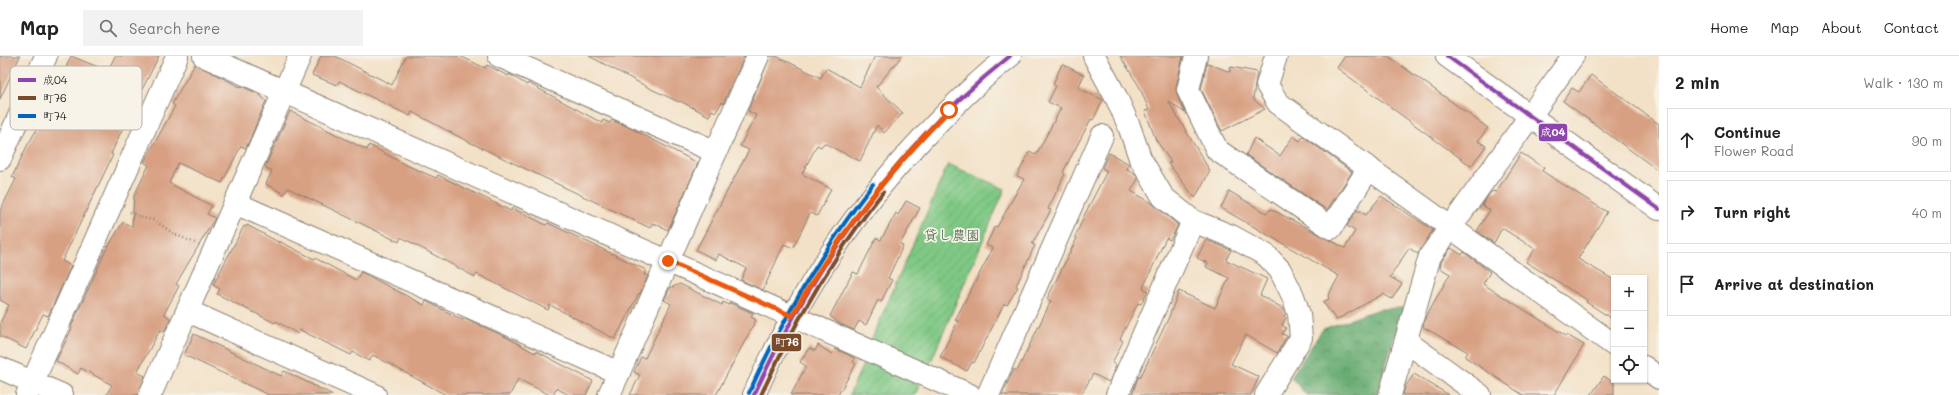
<!DOCTYPE html>
<meta charset="utf-8">
<style>
:root{--surface:#fff;--page:#f2f2f2;--text:#222;--muted:#767676;--line:#e0e0e0}
body{margin:0;font-family:Mali,"Klee One",sans-serif;background:var(--page);color:var(--text)}
.controls{position:absolute;right:12px;bottom:12px;display:grid;overflow:hidden;border-radius:0px;box-shadow:0 1px 3px #0004}
.controls button{width:36px;height:36px;display:grid;place-items:center;padding:0;border:0;border-bottom:1px solid var(--line);background:var(--surface);color:var(--text);font:20px sans-serif}
.stop{position:absolute;width:12px;height:12px;margin:-9px;border:3px solid #ea580c;border-radius:50%;background:#fff}
.stop.end{background:#ea580c;border-color:#fff;box-shadow:0 1px 4px #0008}
.list{margin:0;padding:0;list-style:none}
h2{display:flex;justify-content:space-between;align-items:center;height:52px;margin:0;padding:0 16px;font-size:17px}
h2 small{font-size:13px;font-weight:400;color:var(--muted)}
.list li{display:grid;grid-template-columns:26px 1fr auto;gap:12px;align-items:center;box-sizing:border-box;height:64px;margin:0 8px 8px;padding:0 8px;border:1px solid var(--line);border-radius:0px}
.list b{display:block;font-size:15px;white-space:nowrap}
.list p{margin:0;font-size:13px;white-space:nowrap;color:var(--muted)}
.list em{font-size:13px;font-style:normal;color:var(--muted)}
.icon{flex:none;width:22px;height:22px;fill:none;stroke:currentColor;stroke-width:2;stroke-linecap:round;stroke-linejoin:round}
.map{position:relative;flex:none;width:1659px;height:339px;overflow:hidden}
header{display:flex;align-items:center;gap:24px;box-sizing:border-box;height:56px;padding:0 20px;background:var(--surface);border-bottom:1px solid var(--line)}
header strong{font-size:19px}
nav{display:flex;gap:22px;margin-inline-start:auto;font-size:14px}
.search{width:280px;height:36px;background:var(--page);display:flex;align-items:center;gap:10px;box-sizing:border-box;padding:0 14px;border-radius:0px;color:var(--muted);font-size:15px}
main{display:flex}
aside{flex:1;background:var(--surface)}
.map>svg:first-child{display:block}
.forest{fill:url(#forest-crowns);stroke:#426447}
.garden{fill:url(#garden-furrows);stroke:#4e7250}
.building{fill:#d8a083}
.lines{fill:none;stroke-linecap:round;stroke-linejoin:round}
.minor-casing{stroke:#887e72;stroke-width:24}
.path{stroke:#887e72;stroke-width:2.5;stroke-dasharray:1 3;stroke-linecap:butt}
.minor{stroke:#fff;stroke-width:22}
.bus-1-casing{stroke:#f7f3e8;stroke-width:7}
.bus-2-casing{stroke:#f7f3e8;stroke-width:7}
.bus-3-casing{stroke:#f7f3e8;stroke-width:7}
.bus-1{stroke:#8e44ad;stroke-width:4}
.bus-2{stroke:#7a4b2a;stroke-width:4}
.bus-3{stroke:#0065bd;stroke-width:4}
.route{stroke:#ea580c;stroke-width:5}
.labels{text-anchor:middle;dominant-baseline:central;stroke-width:3.5;stroke-linejoin:round;paint-order:stroke}
.park-label{font-size:14px;fill:#3f5840;stroke:#f7f3e8}
.key{fill:#f7f3e8;stroke:#b5b2ab;stroke-width:1}
.key-label{font-size:11px;fill:#1c1c1c}
.line-badge{stroke:#f7f3e8;stroke-width:1.5}
.badge-label{font-size:11px;text-anchor:middle;font-weight:bold;fill:#fff}
</style>
<header>
<strong>Map</strong>
<div class="search"><svg class="icon" aria-label="search" viewBox="0 0 24 24"><circle cx="10" cy="10" r="6"/><path d="M15 15l6 6"/></svg>Search here</div>
<nav><a>Home</a><a>Map</a><a>About</a><a>Contact</a></nav>
</header>
<main>
<div class="map">
<svg width="1659" height="339" viewBox="0 0 1659 339">
<defs>
<pattern id="forest-crowns" width="20" height="18" patternUnits="userSpaceOnUse"><rect width="20" height="18" fill="#67ac72"/><path d="M2 6a3 3 0 1 1 6 0M12 15a3 3 0 1 1 6 0" fill="none" stroke="#548b5d"/></pattern>
<pattern id="garden-furrows" width="10" height="10" patternUnits="userSpaceOnUse"><rect width="10" height="10" fill="#7fc884"/><path d="M-1 1l2-2M0 10L10 0M9 11l2-2" fill="none" stroke="#6dab71"/></pattern>
</defs>
<rect width="100%" height="100%" fill="#f7f3e8"/>
<filter id="ink" filterUnits="userSpaceOnUse"><feTurbulence type="fractalNoise" baseFrequency=".025" numOctaves="2"/><feDisplacementMap in="SourceGraphic" scale="8" xChannelSelector="R" yChannelSelector="G"/><feConvolveMatrix kernelMatrix="1 2 1 2 8 2 1 2 1" color-interpolation-filters="sRGB"/></filter>
<filter id="wash" filterUnits="userSpaceOnUse"><feTurbulence type="fractalNoise" baseFrequency=".012" numOctaves="4" result="noise"/><feDisplacementMap in="SourceGraphic" scale="16" xChannelSelector="R" yChannelSelector="G"/><feGaussianBlur stdDeviation="0.9" result="paint"/><feColorMatrix in="noise" values="0 0 0 0 0 0 0 0 0 0 0 0 0 0 0 0 0 1.4 0 .05"/><feComposite in="paint" operator="in"/></filter>
<g filter="url(#wash)">
<rect width="100%" height="100%" fill="#f3e1c7"/>
<path class="forest" d="M1403,252L1405,268L1394,281L1377,339H1306L1291,321L1323,273L1379,253Z"/>
<g class="garden">
<path d="M948,108L1005,133L929,310L871,285Z"/>
<path d="M865,304L920,328L915,339H849Z"/>
</g>
<g id="blocks">
<g class="building">
<path d="M0,0H20L0,43Z"/>
<path d="M71,0L108,15L115,0H159L125,67L111,98L113,99L62,205L71,210L48,260L43,258L26,293L0,280V267L9,249L0,244V155L16,123L12,121L27,90L50,51L47,49L56,31L57,32Z"/>
<path d="M321,0H335L392,29L406,0H460L485,12L487,9L508,20L509,18L527,29L528,27L602,67L603,64L610,67L612,64L626,70L698,107L668,174L653,167L650,172L467,85L412,56L410,60L339,25L337,29L312,19Z"/>
<path d="M589,0H744L723,48L722,46L716,56L712,54L709,60L680,45L679,46L651,33Z"/>
<path d="M770,0H776L821,22L826,12L860,31L875,0H902L876,31L903,57L884,77L877,69L860,105L824,87L821,91L817,89L802,118L831,133L817,160L810,157L793,192L784,188L763,234L741,224L746,212L719,198L716,204L696,194L749,94L740,90L756,59L748,55Z"/>
<path d="M1120,0H1183L1176,32L1177,39L1185,57L1168,45L1210,115L1195,142L1168,107L1171,106L1156,84L1145,55L1149,54L1139,30Z"/>
<path d="M1345,0H1388L1488,72L1478,85L1486,90L1471,110L1337,12Z"/>
<path d="M1207,7L1230,16L1231,11L1257,16L1253,43L1265,53L1222,75L1201,33Z"/>
<path d="M195,8L240,31L241,30L259,38L266,45L246,92L241,90L222,127L178,107L169,127L212,150L207,158L215,162L176,228L179,230L164,258L170,262L165,274L164,276L160,274L137,316L145,320L138,339H106L112,329L81,312L78,318L56,305L72,272L71,271L106,194L123,166L132,171L134,140L149,109L144,106L175,50L172,48Z"/>
<path d="M1062,8L1084,19L1078,32L1103,44L1093,64L1091,63L1063,116L1065,118L1048,153L1051,154L1032,188L1035,189L1016,230L1018,231L1007,249L1004,248L974,307L972,306L967,315L940,301L958,265L955,264L993,192L986,189L995,170L997,171L1024,123L1017,120L1030,95L1036,99L1061,52L1048,46L1056,30L1053,28Z"/>
<path d="M1591,19L1659,68V115L1563,45L1572,32L1579,36Z"/>
<path d="M290,55L367,94L369,89L406,109L436,122L438,119L511,155L512,152L546,169L548,167L646,214L644,218L648,220L640,238L639,237L615,283L550,249L548,254L477,218L475,221L401,181L399,186L288,132L284,138L266,128L272,115L265,111Z"/>
<path d="M1293,80L1300,85L1303,80L1352,116L1327,154L1246,99L1254,82L1280,100Z"/>
<path d="M1109,97L1129,108L1127,113L1134,117L1138,123L1131,135L1152,147L1178,169L1170,184L1166,182L1143,232L1148,235L1141,248L1138,247L1120,283L1123,285L1112,307L1116,309L1109,326L1093,318L1081,339H1002L1014,313L1017,315L1051,245L1047,243L1077,182L1075,181L1085,158L1107,115L1102,112Z"/>
<path d="M1521,97L1544,112L1542,115L1607,156L1578,203L1614,224V264L1586,246L1587,244L1526,206L1535,193L1502,172L1494,187L1477,175L1490,154L1482,149L1490,137L1493,135L1496,136Z"/>
<path d="M1229,135L1266,157L1271,153L1345,192L1355,175L1347,170L1357,154L1366,159L1381,140L1433,174L1418,198L1409,192L1390,221L1402,228L1392,243L1383,238L1336,264L1323,246L1329,243L1328,240L1339,220L1221,152Z"/>
<path d="M906,145L920,152L900,188L903,190L888,222L892,224L881,246L878,244L866,269L859,265L854,274L840,268L830,260L853,216L858,218L876,182L881,184L896,157L898,159Z"/>
<path d="M247,169L280,187L279,185L314,203L315,202L356,224L361,216L424,249L426,245L463,264L464,262L506,281L535,297L536,295L593,325L586,339H569L556,332L553,339H550L518,323L510,339H446L373,299L369,305L353,296L351,299L300,274L298,278L276,265L275,267L217,238L220,233L213,229L244,170L246,171Z"/>
<path d="M1206,184L1231,194L1226,204L1267,223L1260,239L1284,253L1286,257L1284,260L1286,262L1282,269L1286,272L1282,278L1287,280L1277,297L1246,279L1231,308L1259,321L1251,339H1132L1138,321L1140,322L1168,263L1179,235L1215,252L1229,222L1206,211L1208,207L1197,202Z"/>
<path d="M1451,192L1462,199L1464,196L1490,216L1483,228L1566,280L1567,279L1584,289L1554,339H1523L1465,301L1468,296L1423,271L1426,260L1450,218L1440,212L1441,206Z"/>
<path d="M680,228L722,249L723,246L729,249L730,247L753,257L751,261L756,264L716,339H630L640,319L634,316L641,301L645,302L671,248L664,244L670,232Z"/>
<path d="M194,278L281,320L284,315L333,339H269L184,299Z"/>
<path d="M818,289L832,298L835,293L849,299L855,303L853,306L856,308L838,339H791L806,310L800,306L809,292L815,295Z"/>
<path d="M1414,318L1449,339H1403L1405,331Z"/>
<path d="M1604,320L1614,327V339H1591Z"/>
</g>
</g>
</g>
<g filter="url(#ink)">
<use href="#blocks" fill-opacity="0" stroke="#887e72" stroke-width="1"/>
<g class="lines">
<defs>
<g id="minor">
<path d="M204,0L970,339"/>
<path d="M499,0L716,96"/>
<path d="M1094,0L1117,43L1129,70L1140,102L1163,141L1193,165L1231,180L1266,199L1280,214L1293,240L1299,258L1301,282L1266,339"/>
<path d="M1196,0L1188,34L1217,94L1331,172L1369,112"/>
<path d="M1276,0L1267,29L1278,47L1614,289"/>
<path d="M1447,0L1659,153"/>
<path d="M0,103L46,0"/>
<path d="M235,147L619,317"/>
<path d="M188,255L375,339"/>
<path d="M1407,286L1480,339"/>
<path d="M1644,311L1659,322"/>
<path d="M0,312L62,339"/>
<path d="M27,339L177,0"/>
<path d="M150,339L300,0"/>
<path d="M609,339L758,0"/>
<path d="M754,339C800,235 857,149 937,67C960,43 984,20 1010,0"/>
<path d="M988,339L1102,80"/>
<path d="M1117,339L1193,165"/>
<path d="M1390,339L1430,200L1573,0"/>
</g>
</defs>
<use href="#minor" class="minor-casing"/>
<path class="path" d="M130,156L143,162L154,164L174,178L195,187"/>
<use href="#minor" class="minor"/>
<defs>
<g id="bus-1">
<path d="M1447,0L1659,153"/>
<path d="M754,339C814,209 897,89 1010,0"/>
</g>
<path id="bus-2" d="M761,339C794,266 834,199 883,136"/>
<path id="bus-3" d="M749,337C783,262 823,193 873,128"/>
</defs>
<use href="#bus-1" class="bus-1-casing"/>
<use href="#bus-2" class="bus-2-casing"/>
<use href="#bus-3" class="bus-3-casing"/>
<use href="#bus-1" class="bus-1"/>
<use href="#bus-2" class="bus-2"/>
<use href="#bus-3" class="bus-3"/>
</g>
</g>
<g class="lines" filter="url(#ink)">
<path class="route" d="M668,205L792,260C837,181 885,119 949,54"/>
</g>
<g class="labels">
<g class="park-label">
<text x="952" y="178">貸し農園</text>
</g>
</g>
<rect x="10" y="10" width="132" height="64" rx="6" class="key"/>
<rect x="18" y="22" width="18" height="4" fill="#8e44ad"/>
<rect x="18" y="40" width="18" height="4" fill="#7a4b2a"/>
<rect x="18" y="58" width="18" height="4" fill="#0065bd"/>
<g class="key-label">
<text x="43" y="28">成04</text>
<text x="43" y="46">町76</text>
<text x="43" y="64">町74</text>
</g>
<g class="line-badge">
<rect x="1538" y="67" width="30" height="19" rx="4" fill="#8e44ad"/>
<rect x="771" y="277" width="31" height="19" rx="4" fill="#7a4b2a"/>
</g>
<g class="badge-label">
<text x="1553" y="80">成04</text>
<text x="787" y="290">町76</text>
</g>
</svg>
<div class="controls">
<button>+</button>
<button>−</button>
<button><svg class="icon" aria-label="locate" viewBox="0 0 24 24"><circle cx="12" cy="12" r="6"/><path d="M12 2v4M12 18v4M2 12h4M18 12h4"/></svg></button>
</div>
<div class="stop" style="left:949px;top:54px"></div>
<div class="stop end" style="left:668px;top:205px"></div>
</div>
<aside>
<h2>2 min<small>Walk · 130 m</small></h2>
<ul class="list">
<li><svg class="icon" aria-label="ahead" viewBox="0 0 24 24"><path d="M12 20V5M6 11l6-6 6 6"/></svg><div><b>Continue</b><p>Flower Road</p></div><em>90 m</em></li>
<li><svg class="icon" aria-label="right" viewBox="0 0 24 24"><path d="M7 20v-9h11M14 6l5 5-5 5"/></svg><div><b>Turn right</b></div><em>40 m</em></li>
<li><svg class="icon" aria-label="arrive" viewBox="0 0 24 24"><path d="M6 21V4h12l-3 4 3 4H6"/></svg><div><b>Arrive at destination</b></div></li>
</ul>
</aside>
</main>
